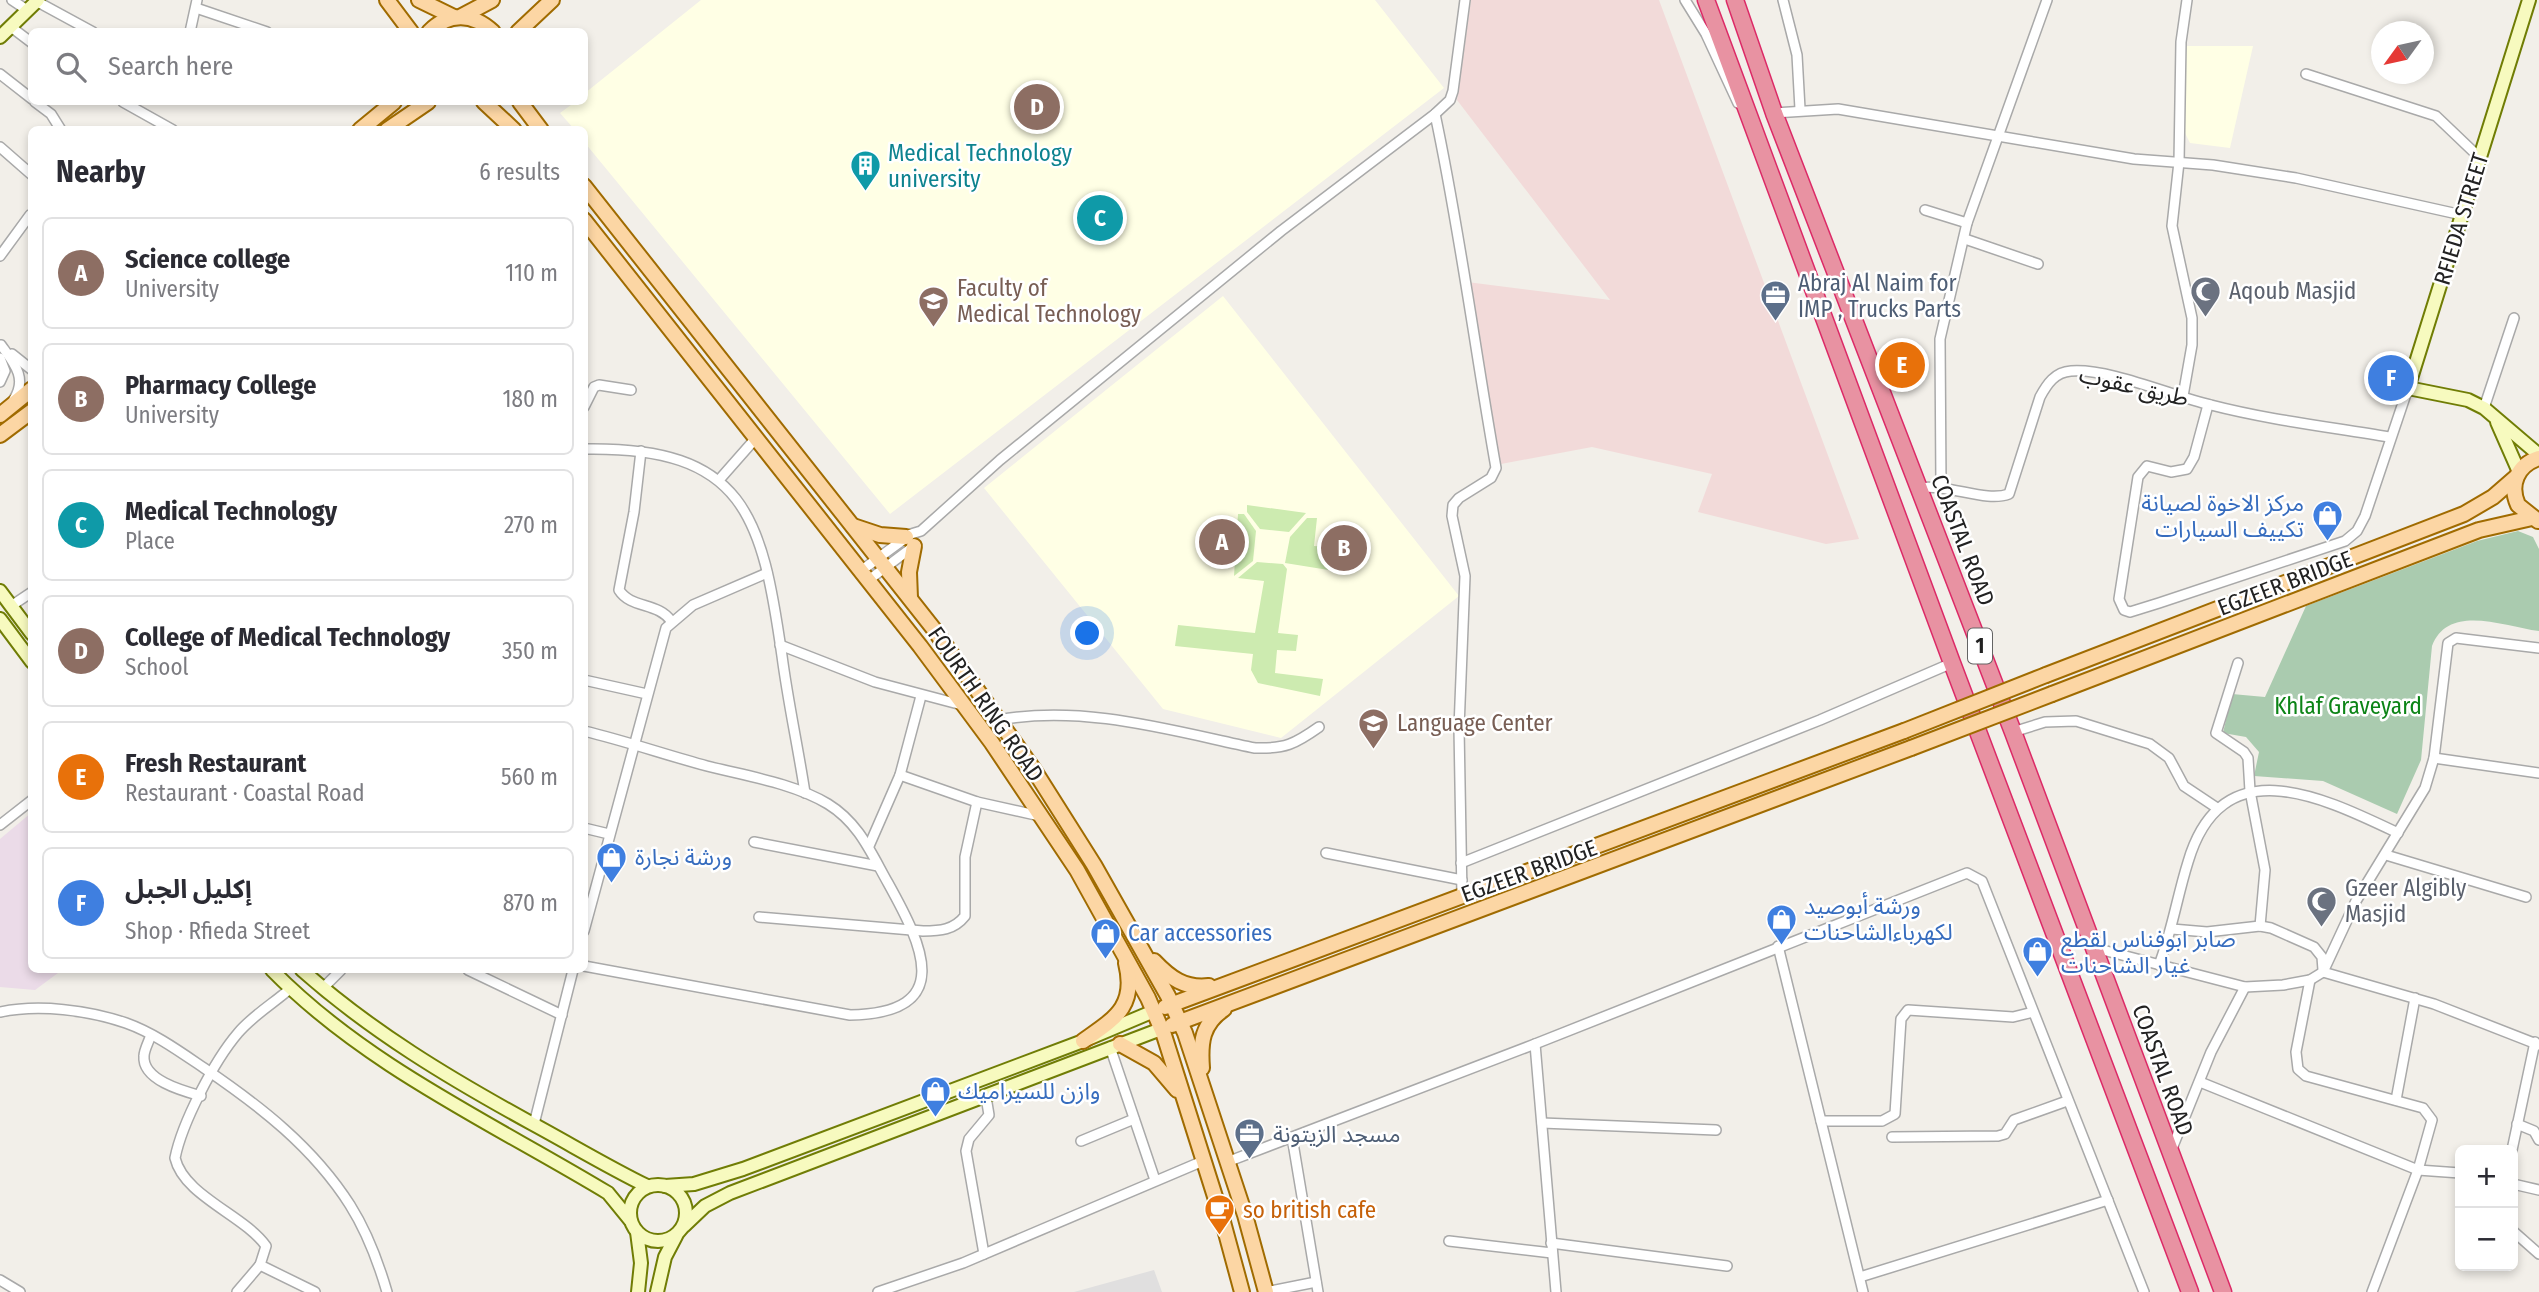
<!DOCTYPE html>
<meta charset="utf-8">
<style>
:root{--surface:#fff;--page:#f7f7f7;--text:#2b2b33;--muted:#7c7c81;--line:#e1e1e2;--accent:#d40000}
body{margin:0;font-family:"Fira Sans Condensed","Noto Sans Arabic",sans-serif;background:var(--page);color:var(--text)}
.controls{position:absolute;right:21px;bottom:21px;display:grid;overflow:hidden;border-radius:10px;box-shadow:0 4px 10px #0003}
.controls button{width:63px;height:63px;display:grid;place-items:center;padding:0;border:0;border-bottom:2px solid var(--line);background:var(--surface);color:var(--text);font:35px sans-serif}
.compass{position:absolute;left:2371px;top:21px;width:63px;height:63px;border-radius:50%;background:var(--surface);box-shadow:0 4px 10px #0003;rotate:237deg}
.you{position:absolute;left:1088px;top:634px;width:24px;height:24px;margin:-18px;border:5px solid #fff;border-radius:50%;background:#1a73e8;box-shadow:0 0 0 10px #1a73e833}
.badge{display:grid;place-items:center;width:46px;height:46px;border-radius:50%;background:var(--accent);color:#fff;font-size:23px;font-weight:700}
.pin{position:absolute;translate:-50% -50%;border:4px solid #fff;box-shadow:0 2px 7px #0006}
.list{margin:0;padding:0;list-style:none}
h2{display:flex;justify-content:space-between;align-items:center;height:91px;margin:0;padding:0 28px;font-size:30px}
h2 small{font-size:23px;font-weight:400;color:var(--muted)}
.list li{display:grid;grid-template-columns:46px 1fr auto;gap:21px;align-items:center;box-sizing:border-box;height:112px;margin:0 14px 14px;padding:0 14px;border:2px solid var(--line);border-radius:10px}
.list b{display:block;font-size:26px;white-space:nowrap}
.list p{margin:0;font-size:23px;white-space:nowrap;color:var(--muted)}
.list em{font-size:23px;font-style:normal;color:var(--muted)}
.icon{flex:none;width:38px;height:38px;fill:none;stroke:currentColor;stroke-width:2;stroke-linecap:round;stroke-linejoin:round}
.map{position:relative;flex:none;width:2539px;height:1292px;overflow:hidden}
.search{position:absolute;background:var(--surface);box-shadow:0 4px 10px #0003;left:28px;top:28px;width:560px;height:77px;display:flex;align-items:center;gap:18px;box-sizing:border-box;padding:0 24px;border-radius:10px;color:var(--muted);font-size:26px}
.panel{position:absolute;background:var(--surface);box-shadow:0 4px 10px #0003;left:28px;top:126px;width:560px;height:847px;border-radius:10px}
.map>svg:first-child{display:block}
.residential{fill:#e0dfdf}
.commercial{fill:#f2dad9}
.industrial{fill:#ebdbe8}
.education{fill:#ffffe5}
.grass{fill:#cdebb0}
.cemetery{fill:#aacbaf}
.lines{fill:none;stroke-linecap:round;stroke-linejoin:round}
.street-casing{stroke:#a9a9a9;stroke-width:12}
.secondary-casing{stroke:#707d05;stroke-width:16}
.primary-casing{stroke:#a06b00;stroke-width:18}
.highway-casing{stroke:#dc2a67;stroke-width:19}
.street{stroke:#fff;stroke-width:9}
.secondary{stroke:#f7fabf;stroke-width:12}
.primary{stroke:#fcd6a4;stroke-width:14}
.highway{stroke:#e892a2;stroke-width:16}
.primary-bridge-casing{stroke:#a06b00;stroke-width:18;stroke-linecap:butt}
.primary-bridge{stroke:#fcd6a4;stroke-width:14}
.labels{text-anchor:middle;dominant-baseline:central;stroke-width:5;stroke-linejoin:round;paint-order:stroke}
.shield{fill:#fff;stroke:#646464;stroke-width:2}
.shield-label{font-size:21px;font-weight:bold;fill:#222}
.culture-label{font-size:23px;fill:#0d838f;stroke:#fff;text-anchor:start}
.street-label{font-size:23px;fill:#222;stroke:#fff}
.service-label{font-size:23px;fill:#4e5e75;stroke:#fff;text-anchor:start}
.education-label{font-size:23px;fill:#785e54;stroke:#fff;text-anchor:start}
.worship-label{font-size:23px;fill:#5b616d;stroke:#fff;text-anchor:start}
.shop-label{font-size:23px;fill:#366cbe;stroke:#fff;text-anchor:start}
.park-label{font-size:23px;fill:#0c8416;stroke:#fff}
.food-label{font-size:23px;fill:#c56008;stroke:#fff;text-anchor:start}
</style>
<div class="map">
<svg width="2539" height="1292" viewBox="0 0 2539 1292">
<rect width="100%" height="100%" fill="#f2efe9"/>
<path class="residential" d="M1154,1270L1162,1292H1074Z"/>
<path class="commercial" d="M1471,0H1659L1859,539L1826,544L1698,512L1712,474L1592,447L1501,464L1467,282L1610,300L1457,100Z"/>
<path class="industrial" d="M31,813L32,970H62L35,990L0,987V839Z"/>
<g class="education">
<path d="M701,0H1375L1444,88L890,514L585,143L584,130L574,129L560,113L575,102H584L585,93Z"/>
<path d="M2182,46H2253L2230,148L2190,143L2185,133Z"/>
<path d="M1223,296L1459,596L1281,738L1163,709L984,488Z"/>
</g>
<g class="grass">
<path d="M1247,505L1306,513L1289,532L1260,529L1247,512Z"/>
<path d="M1238,514H1244L1256,531L1253,561L1234,576Z"/>
<path d="M1307,518H1317L1314,546L1344,548L1341,572L1285,563L1290,537Z"/>
<path d="M1257,562L1283,564L1287,569L1278,633L1298,635L1296,651L1277,650L1275,673L1323,679L1320,696L1258,683L1251,670L1253,654L1175,646L1178,625L1255,633L1264,581L1238,578Z"/>
</g>
<path class="cemetery" d="M2518,531L2533,537L2539,549V631C2503,626 2448,603 2432,646L2421,760L2397,814L2323,781L2254,776L2259,752L2246,737L2223,733L2232,694L2265,697L2306,606L2477,541Z"/>
<g class="lines">
<defs>
<g id="street">
<path d="M12,0L27,10"/>
<path d="M1685,0L1706,34L1738,103"/>
<path d="M1783,0L1797,55L1800,109"/>
<path d="M36,1L93,32"/>
<path d="M196,8L267,32"/>
<path d="M11,27L32,43"/>
<path d="M190,32L197,0"/>
<path d="M0,74L32,99"/>
<path d="M2306,74L2436,116L2480,158"/>
<path d="M35,102L51,114L61,130"/>
<path d="M123,102L173,130"/>
<path d="M1774,113L1838,109L2134,159L2213,165L2296,178L2462,215"/>
<path d="M1435,114C1460,231 1475,350 1496,468L1491,478L1459,498L1453,505L1452,516L1465,576L1459,728L1462,896"/>
<path d="M0,147L32,175"/>
<path d="M1925,210L1967,223"/>
<path d="M1965,239L2038,264"/>
<path d="M0,256L30,215"/>
<path d="M1,345C13,362 28,378 14,399"/>
<path d="M12,354L32,370"/>
<path d="M0,358L5,371L0,382"/>
<path d="M2183,396L2192,345V318L2172,226L2179,162L2181,42L2187,0"/>
<path d="M2208,405L2194,457L2187,469L2171,472L2147,466L2138,477L2119,599L2124,610L2130,612L2159,603L2345,541L2357,531L2365,516L2408,388"/>
<path d="M584,407L594,387L599,385L631,390"/>
<path d="M2484,408L2514,318"/>
<path d="M584,449C745,446 762,516 782,656C788,702 798,747 805,793"/>
<path d="M641,451L634,512L619,590C631,609 658,602 671,621"/>
<path d="M719,480L756,438"/>
<path d="M1941,486L1940,339L1967,223L2047,0"/>
<path d="M1918,488C1948,483 1985,503 2009,494L2040,397C2047,384 2055,372 2071,371C2109,368 2172,396 2211,405C2269,420 2330,427 2389,437"/>
<path d="M862,570L911,534L921,531L1000,460L1281,231L1435,114L1450,100L1453,91L1465,0"/>
<path d="M870,579L914,546"/>
<path d="M11,606L32,592"/>
<path d="M780,645L875,682L962,705"/>
<path d="M2238,663L2216,733L2244,752L2248,758L2250,791L2265,870L2260,926"/>
<path d="M584,680L647,694"/>
<path d="M999,720C1083,704 1173,731 1255,748C1285,749 1295,744 1319,727"/>
<path d="M584,731C626,741 666,755 707,766C746,776 793,783 828,804C859,823 871,853 888,883C923,946 956,1013 850,1015L584,966"/>
<path d="M2013,732L2045,722L2076,721L2150,744L2169,758L2184,786L2217,808"/>
<path d="M2434,758L2539,773"/>
<path d="M900,775L977,802L1040,816"/>
<path d="M0,825L32,800"/>
<path d="M584,828L609,834"/>
<path d="M754,842L878,866"/>
<path d="M869,846L900,775L921,696"/>
<path d="M1326,853L1462,880"/>
<path d="M2386,855L2526,897"/>
<path d="M1461,863L1820,720L1952,663"/>
<path d="M759,917L923,931C940,931 954,930 965,916V857L977,802"/>
<path d="M2172,929L2207,932L2260,926L2271,928L2314,947L2322,957L2323,970"/>
<path d="M584,931L666,628L693,605L767,573"/>
<path d="M1778,946L1863,1292"/>
<path d="M2095,948L2245,987L2283,985L2310,980L2323,972L2356,901L2425,788L2434,758L2448,643L2456,638L2539,648"/>
<path d="M2159,965C2172,931 2177,897 2188,862C2222,747 2322,797 2398,833"/>
<path d="M468,970L562,1015"/>
<path d="M2323,972L2434,1004L2539,1045"/>
<path d="M2310,980L2296,1052L2298,1069L2306,1076L2423,1108L2432,1120L2418,1170L2372,1292"/>
<path d="M291,988C274,1003 252,1016 238,1033C214,1061 182,1123 175,1158C184,1196 244,1215 266,1246L260,1265L315,1292"/>
<path d="M323,988L341,970"/>
<path d="M0,1012C39,1004 88,1010 126,1023C154,1033 179,1051 204,1068C260,1106 313,1147 350,1205C367,1232 378,1261 387,1292"/>
<path d="M151,1035C149,1041 144,1050 144,1056C142,1080 183,1091 201,1096"/>
<path d="M1535,1044L1556,1292"/>
<path d="M1110,1047L1155,1180"/>
<path d="M2200,1082L2418,1170L2460,1173"/>
<path d="M2396,1100L2415,998"/>
<path d="M1821,1121H1882L1895,1114L1901,1019L1908,1010L2013,1017L2033,1012"/>
<path d="M1542,1123L1716,1130"/>
<path d="M534,1124L573,970"/>
<path d="M2517,1124L2534,1131L2539,1140"/>
<path d="M1292,1137L1318,1292"/>
<path d="M1892,1137L1998,1136L2005,1134L2014,1120L2067,1101"/>
<path d="M1081,1141L1134,1119"/>
<path d="M2512,1150L2535,1042"/>
<path d="M2171,1151L2211,1052L2245,987"/>
<path d="M1227,1162L1535,1044L1967,873L1982,881L2144,1292"/>
<path d="M2513,1184L2539,1190"/>
<path d="M2513,1231L2539,1254"/>
<path d="M1449,1241L1552,1253"/>
<path d="M1551,1243L1727,1266"/>
<path d="M984,1254L966,1151L969,1139L989,1115L986,1097"/>
<path d="M1860,1277L2108,1200"/>
<path d="M0,1280L20,1292"/>
<path d="M237,1292L260,1265"/>
<path d="M878,1292L963,1263L1203,1161"/>
<path d="M1266,1292L1316,1282"/>
</g>
<g id="secondary">
<path d="M2529,0L2408,388L2468,400L2484,408L2539,455"/>
<path d="M0,37L38,0"/>
<path d="M2497,422L2519,472"/>
<path d="M0,591L32,634"/>
<path d="M0,619L32,662"/>
<path d="M272,970C366,1066 494,1124 608,1193L630,1220"/>
<path d="M302,970C372,1032 449,1078 531,1123C570,1144 608,1167 647,1186"/>
<circle cx="658" cy="1213" r="28"/>
<path d="M665,1186L694,1184L743,1169L1083,1041L1154,1011"/>
<path d="M684,1226L705,1206L730,1193L1161,1029"/>
<path d="M637,1232L641,1263L638,1292"/>
<path d="M657,1292L665,1257L676,1236"/>
</g>
<g id="primary">
<path d="M387,0L411,32"/>
<path d="M419,0L454,17"/>
<path d="M462,16L492,0"/>
<path d="M429,32C449,12 473,13 493,32"/>
<path d="M518,32L552,0"/>
<path d="M484,102L514,130"/>
<path d="M520,102L541,130"/>
<path d="M360,130L394,102"/>
<path d="M387,130L428,102"/>
<path d="M584,186L933,628L1034,770L1094,865L1168,996L1185,1033L1245,1215L1266,1292"/>
<path d="M584,220L920,646L992,743L1077,870L1148,998L1164,1035L1223,1222L1242,1292"/>
<path d="M0,415L32,389"/>
<path d="M0,435L32,411"/>
<path d="M2538,521L2518,505C2509,485 2517,465 2539,458"/>
<path d="M853,526L880,535L906,537"/>
<path d="M910,598L909,572L914,546"/>
<path d="M2046,675L2464,514L2493,497L2516,477"/>
<path d="M2052,694L2479,530L2532,518"/>
<path d="M1154,961C1170,978 1185,989 1209,986"/>
<path d="M1165,1007L1904,731"/>
<path d="M1172,1025L1911,748"/>
<path d="M1083,1041C1114,1019 1137,1007 1126,963"/>
<path d="M1120,1044L1154,1063L1177,1090"/>
<path d="M1202,1068C1200,1042 1202,1024 1224,1009"/>
</g>
<g id="highway">
<path d="M1706,0L1952,663L2190,1292"/>
<path d="M1735,0L1774,113L2013,732L2223,1292"/>
</g>
</defs>
<use href="#street" class="street-casing"/>
<use href="#secondary" class="secondary-casing"/>
<use href="#primary" class="primary-casing"/>
<use href="#highway" class="highway-casing"/>
<use href="#street" class="street"/>
<use href="#secondary" class="secondary"/>
<use href="#primary" class="primary"/>
<use href="#highway" class="highway"/>
<defs>
<g id="primary-bridge">
<path d="M1904,731L2046,675"/>
<path d="M1911,748L2052,694"/>
</g>
</defs>
<use href="#primary-bridge" class="primary-bridge-casing"/>
<use href="#primary-bridge" class="primary-bridge"/>
</g>
<defs>
<symbol id="building-pin" viewBox="-11 -11 22 30"><path d="M0 17L-7.5 6A9.5 9.5 0 1 1 7.5 6Z" fill="#0f9aa8" stroke="#fff"/><path d="M-4-6H4V6H1V3H-1V6H-4ZM-2.5-4.3h1.7v1.8h-1.7ZM.8-4.3h1.7v1.8H.8ZM-2.5-1h1.7V.8h-1.7ZM.8-1h1.7V.8H.8Z" fill="#fff"/></symbol>
<symbol id="mosque-pin" viewBox="-11 -11 22 30"><path d="M0 17L-7.5 6A9.5 9.5 0 1 1 7.5 6Z" fill="#6b7280" stroke="#fff"/><path d="M3.5-4.9A6 6 0 1 0 3.5 4.9A5 5 0 1 1 3.5-4.9Z" fill="#fff"/></symbol>
<symbol id="office-pin" viewBox="-11 -11 22 30"><path d="M0 17L-7.5 6A9.5 9.5 0 1 1 7.5 6Z" fill="#5c6f8a" stroke="#fff"/><path d="M-6-3h4V-5.5h4V-3h4V5H-6ZM-1-4.5V-3h2v-1.5ZM-6 0V1H6V0Z" fill="#fff"/></symbol>
<symbol id="university-pin" viewBox="-11 -11 22 30"><path d="M0 17L-7.5 6A9.5 9.5 0 1 1 7.5 6Z" fill="#8d6e63" stroke="#fff"/><path d="M0-5L7-2L0 1L-7-2ZM-4 1L0 2.5L4 1V4Q0 6-4 4Z" fill="#fff"/></symbol>
<symbol id="shop-pin" viewBox="-11 -11 22 30"><path d="M0 17L-7.5 6A9.5 9.5 0 1 1 7.5 6Z" fill="#3f7fe0" stroke="#fff"/><path d="M-5-2.5h2.3a2.7 3.5 0 0 1 5.4 0H5L5.5 6h-11ZM-1.5-2.5h3a1.5 2.3 0 0 0-3 0Z" fill="#fff"/></symbol>
<symbol id="cafe-pin" viewBox="-11 -11 22 30"><path d="M0 17L-7.5 6A9.5 9.5 0 1 1 7.5 6Z" fill="#e8710a" stroke="#fff"/><path d="M-5.5-4.5H6V0H3Q3 3.5 0 3.5H-2.5Q-5.5 3.5-5.5 0ZM3-3.2v2h1.7v-2ZM-6 4.5H4V6H-6Z" fill="#fff"/></symbol>
</defs>
<g fill-rule="evenodd">
<use href="#building-pin" x="848" y="148" width="35" height="47"/>
<use href="#mosque-pin" x="2188" y="274" width="35" height="47"/>
<use href="#office-pin" x="1758" y="278" width="35" height="47"/>
<use href="#university-pin" x="916" y="284" width="35" height="47"/>
<use href="#shop-pin" x="2310" y="498" width="35" height="47"/>
<use href="#university-pin" x="1356" y="706" width="35" height="47"/>
<use href="#shop-pin" x="594" y="840" width="35" height="47"/>
<use href="#mosque-pin" x="2304" y="884" width="35" height="47"/>
<use href="#shop-pin" x="1764" y="902" width="35" height="47"/>
<use href="#shop-pin" x="1088" y="916" width="35" height="47"/>
<use href="#shop-pin" x="2020" y="934" width="35" height="47"/>
<use href="#shop-pin" x="918" y="1074" width="35" height="47"/>
<use href="#office-pin" x="1232" y="1116" width="35" height="47"/>
<use href="#cafe-pin" x="1202" y="1192" width="35" height="47"/>
</g>
<g class="labels">
<rect class="shield" x="1968" y="628.5" width="24" height="35" rx="5"/>
<g class="shield-label">
<text x="1980" y="646">1</text>
</g>
<g class="culture-label">
<text x="888" y="153">Medical Technology<tspan x="888" dy="26">university</tspan></text>
</g>
<g class="street-label">
<text transform="translate(2461 219) rotate(-73)">RFIEDA STREET</text>
<text transform="translate(2134 386) rotate(13)">طريق عقوب</text>
<text transform="translate(1963 540) rotate(69)">COASTAL ROAD</text>
<text transform="translate(2285 583) rotate(-21)">EGZEER BRIDGE</text>
<text transform="translate(986 704) rotate(55)">FOURTH RING ROAD</text>
<text transform="translate(1529 871) rotate(-20)">EGZEER BRIDGE</text>
<text transform="translate(2163 1070) rotate(70)">COASTAL ROAD</text>
</g>
<g class="service-label">
<text x="1798" y="283">Abraj Al Naim for<tspan x="1798" dy="26">IMP , Trucks Parts</tspan></text>
<text x="1273" y="1134">مسجد الزيتونة</text>
</g>
<g class="education-label">
<text x="957" y="288">Faculty of<tspan x="957" dy="26">Medical Technology</tspan></text>
<text x="1397" y="723">Language Center</text>
</g>
<g class="worship-label">
<text x="2229" y="291">Aqoub Masjid</text>
<text x="2345" y="888">Gzeer Algibly<tspan x="2345" dy="26">Masjid</tspan></text>
</g>
<g class="shop-label">
<text x="2304" y="503" text-anchor="end">مركز الاخوة لصيانة<tspan x="2304" dy="26">تكييف السيارات</tspan></text>
<text x="635" y="857">ورشة نجارة</text>
<text x="1804" y="906">ورشة أبوصيد<tspan x="1804" dy="26">لكهرباءالشاحنات</tspan></text>
<text x="1128" y="933">Car accessories</text>
<text x="2061" y="939">صابر ابوفناس لقطع<tspan x="2061" dy="26">غيار الشاحنات</tspan></text>
<text x="958" y="1091">وازن للسيراميك</text>
</g>
<g class="park-label">
<text x="2348" y="706">Khlaf Graveyard</text>
</g>
<g class="food-label">
<text x="1243" y="1210">so british cafe</text>
</g>
</g>
</svg>
<div class="controls">
<button>+</button>
<button>−</button>
</div>
<svg class="compass" viewBox="-18 -18 36 36"><path d="M0-13l5 13h-10z" fill="#e53935"/><path d="M0 13l5-13h-10z" fill="#7c7c81"/></svg>
<div class="you"></div>
<div class="pin badge" style="left:1222px;top:542px;background:#8d6e63">A</div>
<div class="pin badge" style="left:1344px;top:548px;background:#8d6e63">B</div>
<div class="pin badge" style="left:1100px;top:218px;background:#0f9aa8">C</div>
<div class="pin badge" style="left:1037px;top:107px;background:#8d6e63">D</div>
<div class="pin badge" style="left:1902px;top:365px;background:#e8710a">E</div>
<div class="pin badge" style="left:2391px;top:378px;background:#3f7fe0">F</div>
<div class="search"><svg class="icon" aria-label="search" viewBox="0 0 24 24"><circle cx="10" cy="10" r="6"/><path d="M15 15l6 6"/></svg>Search here</div>
<section class="panel">
<h2>Nearby<small>6 results</small></h2>
<ul class="list">
<li><span class="badge" style="background:#8d6e63">A</span><div><b>Science college</b><p>University</p></div><em>110 m</em></li>
<li><span class="badge" style="background:#8d6e63">B</span><div><b>Pharmacy College</b><p>University</p></div><em>180 m</em></li>
<li><span class="badge" style="background:#0f9aa8">C</span><div><b>Medical Technology</b><p>Place</p></div><em>270 m</em></li>
<li><span class="badge" style="background:#8d6e63">D</span><div><b>College of Medical Technology</b><p>School</p></div><em>350 m</em></li>
<li><span class="badge" style="background:#e8710a">E</span><div><b>Fresh Restaurant</b><p>Restaurant · Coastal Road</p></div><em>560 m</em></li>
<li><span class="badge" style="background:#3f7fe0">F</span><div><b>إكليل الجبل</b><p>Shop · Rfieda Street</p></div><em>870 m</em></li>
</ul>
</section>
</div>
